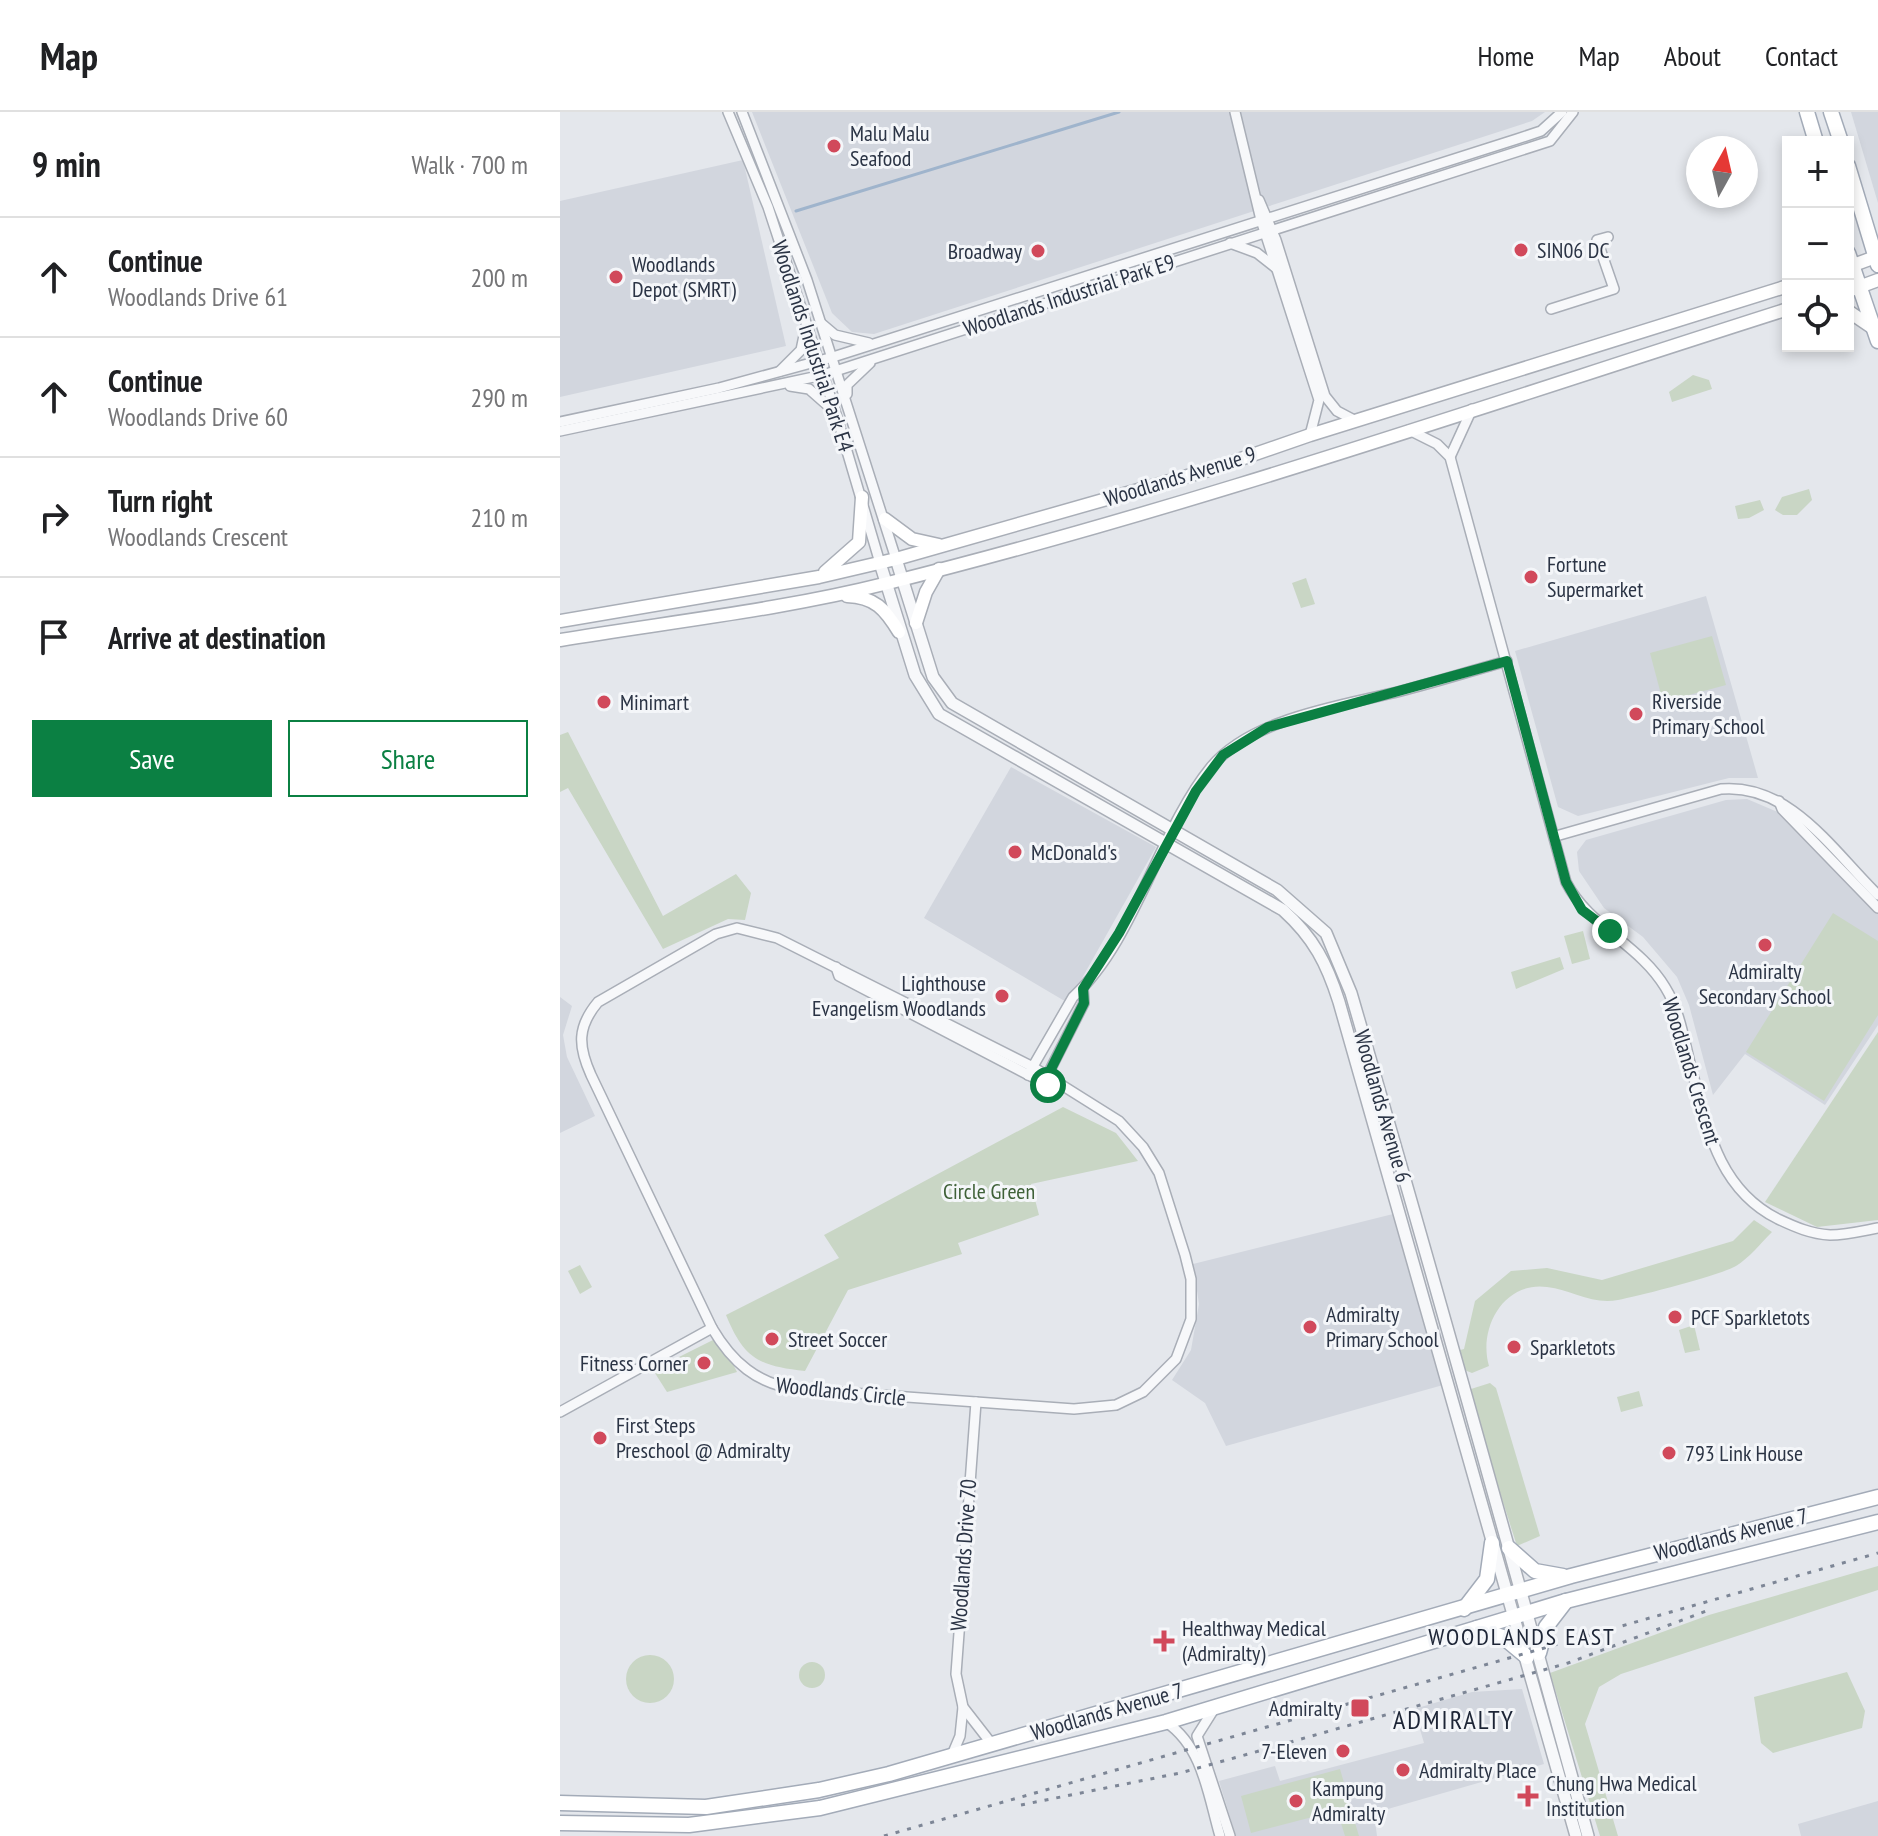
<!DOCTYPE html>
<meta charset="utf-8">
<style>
:root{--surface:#fff;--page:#f6f6f6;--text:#202124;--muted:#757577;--line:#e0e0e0;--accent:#0b8043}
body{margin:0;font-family:"PT Sans Narrow",sans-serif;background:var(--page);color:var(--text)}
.controls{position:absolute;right:24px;top:24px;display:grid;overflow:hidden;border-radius:0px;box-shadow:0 4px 12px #0003}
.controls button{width:72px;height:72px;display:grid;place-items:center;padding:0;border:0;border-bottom:2px solid var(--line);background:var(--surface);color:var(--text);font:40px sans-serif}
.compass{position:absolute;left:1126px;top:24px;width:72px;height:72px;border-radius:50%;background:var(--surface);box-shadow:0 4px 12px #0003;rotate:8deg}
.stop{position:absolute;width:24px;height:24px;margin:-18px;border:6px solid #0b8043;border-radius:50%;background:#fff}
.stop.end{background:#0b8043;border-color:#fff;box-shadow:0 2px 8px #0008}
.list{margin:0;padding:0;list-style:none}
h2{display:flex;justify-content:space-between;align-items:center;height:104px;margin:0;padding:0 32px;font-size:34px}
h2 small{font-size:26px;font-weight:400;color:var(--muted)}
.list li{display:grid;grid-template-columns:52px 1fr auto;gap:24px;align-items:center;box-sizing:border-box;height:120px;padding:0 32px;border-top:2px solid var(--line)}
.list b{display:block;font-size:30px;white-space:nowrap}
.list p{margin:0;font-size:26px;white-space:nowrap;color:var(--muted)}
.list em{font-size:26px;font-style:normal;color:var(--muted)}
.actions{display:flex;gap:16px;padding:24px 32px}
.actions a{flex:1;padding:18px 0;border:2px solid var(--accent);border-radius:0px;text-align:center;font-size:28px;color:var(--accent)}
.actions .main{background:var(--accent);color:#fff}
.icon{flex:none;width:44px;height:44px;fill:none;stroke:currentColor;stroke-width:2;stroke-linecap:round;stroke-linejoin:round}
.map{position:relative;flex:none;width:1318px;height:1724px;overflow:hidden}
header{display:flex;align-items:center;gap:48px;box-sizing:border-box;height:112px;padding:0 40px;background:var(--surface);border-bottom:2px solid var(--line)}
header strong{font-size:38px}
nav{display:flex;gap:44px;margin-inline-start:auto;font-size:28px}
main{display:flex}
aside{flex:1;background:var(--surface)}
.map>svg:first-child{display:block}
.built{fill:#d2d6de}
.green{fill:#c9d6c5}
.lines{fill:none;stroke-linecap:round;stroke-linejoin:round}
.stream{stroke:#9fb4cc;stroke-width:3}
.minor-casing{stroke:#a9aeb7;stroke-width:12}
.tertiary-casing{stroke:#a9aeb7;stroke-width:14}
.secondary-casing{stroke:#a9aeb7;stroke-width:15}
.primary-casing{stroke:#a3abb8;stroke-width:17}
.minor{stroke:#f7f8fa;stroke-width:9}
.tertiary{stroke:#f7f8fa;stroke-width:11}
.secondary{stroke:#fff;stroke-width:12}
.primary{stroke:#fff;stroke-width:14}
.rail{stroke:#7d8696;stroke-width:3;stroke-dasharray:4 8;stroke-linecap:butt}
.route{stroke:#0b8043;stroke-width:10}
.poi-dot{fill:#d1495b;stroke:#f4f6f9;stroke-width:3}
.labels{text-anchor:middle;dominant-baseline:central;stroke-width:6;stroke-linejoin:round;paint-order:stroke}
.poi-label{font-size:22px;fill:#2b3445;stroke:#f4f6f9;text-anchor:start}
.street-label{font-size:22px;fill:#2b3445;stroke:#f4f6f9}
.park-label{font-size:22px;fill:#3f6138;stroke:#f4f6f9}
.neighbourhood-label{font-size:24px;letter-spacing:2px;fill:#1d2536;stroke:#f4f6f9}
.quarter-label{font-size:26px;letter-spacing:2px;fill:#1d2536;stroke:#f4f6f9}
</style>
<header>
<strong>Map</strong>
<nav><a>Home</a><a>Map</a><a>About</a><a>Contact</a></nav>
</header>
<main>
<aside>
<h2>9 min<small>Walk · 700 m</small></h2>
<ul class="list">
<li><svg class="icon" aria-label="ahead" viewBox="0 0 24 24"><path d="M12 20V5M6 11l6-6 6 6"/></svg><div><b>Continue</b><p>Woodlands Drive 61</p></div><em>200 m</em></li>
<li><svg class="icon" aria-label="ahead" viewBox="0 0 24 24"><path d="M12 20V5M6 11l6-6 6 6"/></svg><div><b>Continue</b><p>Woodlands Drive 60</p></div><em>290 m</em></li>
<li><svg class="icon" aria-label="right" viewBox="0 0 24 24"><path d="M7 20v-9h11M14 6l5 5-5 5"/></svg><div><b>Turn right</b><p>Woodlands Crescent</p></div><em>210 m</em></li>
<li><svg class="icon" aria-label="arrive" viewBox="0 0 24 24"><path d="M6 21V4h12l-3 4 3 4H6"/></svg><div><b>Arrive at destination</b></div></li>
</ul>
<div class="actions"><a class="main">Save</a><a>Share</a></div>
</aside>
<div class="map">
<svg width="1318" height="1724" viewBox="0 0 1318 1724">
<rect width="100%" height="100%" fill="#e4e7ec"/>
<g class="built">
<path d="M192,0H985L972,9L314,222L292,220L272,201Z"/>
<path d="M1291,0H1318V91Z"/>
<path d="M183,48L226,234L0,285V89Z"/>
<path d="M1146,484L1198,666H1169L1018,704L998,695L955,539Z"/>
<path d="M451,655L596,735L508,891L364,806Z"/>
<path d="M1187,687L1227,704L1318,800V913L1265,993L1185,942L1153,983L1129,893L1117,865L1083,825L1044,796L1019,759L1017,740L1026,728L1166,688Z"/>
<path d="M0,885L12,894L3,923L7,945L35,1004L0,1021Z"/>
<path d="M833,1102L883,1273L666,1334L645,1291L612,1268L631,1238L639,1192L633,1152Z"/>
<path d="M962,1577L984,1652L814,1701L817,1724H676L659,1669L715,1654L720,1669L864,1631L854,1597L912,1580Z"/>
<path d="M1318,1689V1724H1241L1238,1712Z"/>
</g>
<g class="green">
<path d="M1133,263L1149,268L1152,277L1112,290L1109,280Z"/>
<path d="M1249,377L1252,388L1237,403H1223L1215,398L1222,385Z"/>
<path d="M1200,388L1204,398L1189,406L1178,407L1175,394Z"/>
<path d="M746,466L755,492L741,496L732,471Z"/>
<path d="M1152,524L1166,573L1103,590L1090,541Z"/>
<path d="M8,620L103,804L176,762L191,781L185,808L168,807L103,837L8,676L0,680V623Z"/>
<path d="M1273,801L1318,829V903L1264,989L1186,940Z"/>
<path d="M1023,819L1030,847L1012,852L1004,824Z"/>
<path d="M1000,845L1004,857L956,877L951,860Z"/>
<path d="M1318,920V1108L1257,1115L1205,1090Z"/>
<path d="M503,995L556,1021L578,1049L471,1072L479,1103L398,1131L402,1142L288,1178L245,1259C199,1254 184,1247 166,1203L279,1146L264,1123Z"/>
<path d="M1194,1108L1212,1120C1201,1131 1189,1146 1176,1154C1161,1163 1079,1184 1058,1188C1032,1193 1012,1178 987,1175C943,1169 918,1217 929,1254L912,1261L902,1257L896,1239L904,1237L915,1189L951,1159L987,1156L1042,1168L1173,1129Z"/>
<path d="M20,1153L32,1175L20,1182L8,1159Z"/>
<path d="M1134,1213L1140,1238L1125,1241L1119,1218Z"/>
<path d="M159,1225L177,1260L107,1280L93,1258Z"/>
<path d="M930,1271L936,1276L980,1424L957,1434L909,1283L911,1277Z"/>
<path d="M1079,1279L1083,1294L1061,1300L1057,1285Z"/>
<path d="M1318,1454V1478L1061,1562L1039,1575L1025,1612L1058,1724H1040L990,1561L1149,1503Z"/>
<circle cx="90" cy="1567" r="24"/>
<circle cx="252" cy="1563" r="13"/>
<path d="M1287,1560L1305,1599L1302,1616L1213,1641L1201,1631L1194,1585Z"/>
<path d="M780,1657L791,1695L691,1721L681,1684Z"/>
<path d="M793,1704L799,1724H785L780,1708Z"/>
</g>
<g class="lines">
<path class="stream" d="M236,99L559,0"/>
<defs>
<g id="minor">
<path d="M168,0L208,95L276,302L320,451"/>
<path d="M182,0L247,168L336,447"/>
<path d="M675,0L701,108L759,288L750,323"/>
<path d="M699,88L716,128L765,284L777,299L796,309"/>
<path d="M670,131L697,141L716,156"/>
<path d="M991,197L1054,177L1037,128L1048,125"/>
<path d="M262,212L275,223L309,231"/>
<path d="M220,259L241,238L245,219"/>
<path d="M230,274L249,277L274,299"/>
<path d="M287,282V273L310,251"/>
<path d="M0,310L159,276L273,245L957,27L981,19L1002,0"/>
<path d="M849,318L877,332L890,345L1006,770C1029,815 1079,832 1105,875C1120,899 1124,928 1131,955C1147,1015 1158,1077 1218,1107C1235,1115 1251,1122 1270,1123C1286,1123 1302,1119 1318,1116"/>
<path d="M0,319L263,263L990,29L1013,0"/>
<path d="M890,345L912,297"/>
<path d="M1219,689L1222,697L1318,796"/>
<path d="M996,724L1161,677C1230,671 1273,739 1318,783"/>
<path d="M177,816L217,826L473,955L559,1009L583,1035L599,1061L625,1143L631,1167V1207L616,1247L583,1280L556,1293L514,1297L236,1277C197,1272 172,1250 152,1216L31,963C18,934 17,915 38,890L156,822Z"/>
<path d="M276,855L279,864L484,971L497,973"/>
<path d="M468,963L513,885C575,829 598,720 651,655C692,606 781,594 841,579C876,570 911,559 947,549"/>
<path d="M485,968L524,891L523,877"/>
<path d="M416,1290L396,1562L403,1595L431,1631"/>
<path d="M0,1300L152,1216"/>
<path d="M654,1597L637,1624L670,1724"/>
<path d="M606,1610C643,1635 648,1683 660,1724"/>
<path d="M392,1643L400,1624L403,1595"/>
</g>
<g id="tertiary">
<path d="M336,447L373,565L392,591L717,778L766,821L791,881C873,1162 951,1442 1028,1724"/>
<path d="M320,451L355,563L379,602L723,798C754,826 767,852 779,890L1016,1724"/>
</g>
<g id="secondary">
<path d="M1288,155L1318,144"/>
<path d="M1288,179L1318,168"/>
<path d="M1288,199L1313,216"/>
<path d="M325,407L352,427L379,433"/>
<path d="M265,460L299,430L302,385"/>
<path d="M287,484C315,485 325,497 339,520"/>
<path d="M0,509L259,465L336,447L652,357L750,323L1228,174"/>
<path d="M356,511L366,480L379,457"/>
<path d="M0,528C109,510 221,498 328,471C633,395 929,292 1228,197"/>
</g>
<g id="primary">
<path d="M1247,0L1256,30"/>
<path d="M1271,0L1281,30"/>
<path d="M1288,54L1318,153"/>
<path d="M1288,141L1318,229"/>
<path d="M949,1436L975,1459L1003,1464"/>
<path d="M904,1497L927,1467L932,1431"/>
<path d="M917,1516L943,1525L967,1545"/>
<path d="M979,1541L986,1515L1006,1489"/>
<path d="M0,1691L146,1695L259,1678L329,1662L1011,1464L1318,1385"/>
<path d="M0,1711L129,1713L260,1696L606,1610L1006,1489L1318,1410"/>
</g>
</defs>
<use href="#minor" class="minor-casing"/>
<use href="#tertiary" class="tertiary-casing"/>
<use href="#secondary" class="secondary-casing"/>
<use href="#primary" class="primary-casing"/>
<use href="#minor" class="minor"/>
<use href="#tertiary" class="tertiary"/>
<use href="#secondary" class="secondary"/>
<use href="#primary" class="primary"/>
<g class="rail">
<path d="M461,1693L620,1661L692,1641L1008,1551L1149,1498"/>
<path d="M324,1724L1318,1441"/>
</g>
</g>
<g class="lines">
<path class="route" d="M488,973L484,971L524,891L523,877L559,821L636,679L663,643L708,615L947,549L1006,770L1022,798L1050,819"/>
</g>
<g class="poi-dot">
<circle cx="274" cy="34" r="8"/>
<circle cx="961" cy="138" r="8"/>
<circle cx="478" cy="139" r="8"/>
<circle cx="56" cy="165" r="8"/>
<circle cx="971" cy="465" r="8"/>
<circle cx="44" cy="590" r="8"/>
<circle cx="1076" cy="602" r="8"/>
<circle cx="455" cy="740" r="8"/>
<circle cx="1205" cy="833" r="8"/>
<circle cx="442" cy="884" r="8"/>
<circle cx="1115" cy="1205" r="8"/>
<circle cx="750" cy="1215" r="8"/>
<circle cx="212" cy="1227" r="8"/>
<circle cx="954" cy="1235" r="8"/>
<circle cx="144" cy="1251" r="8"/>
<circle cx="40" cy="1326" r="8"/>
<circle cx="1109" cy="1341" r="8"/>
<path d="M600 1517h8v8h8v8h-8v8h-8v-8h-8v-8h8z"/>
<rect x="790" y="1586" width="20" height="20" rx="4"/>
<circle cx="783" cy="1639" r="8"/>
<circle cx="843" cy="1658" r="8"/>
<path d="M964 1672h8v8h8v8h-8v8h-8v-8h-8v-8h8z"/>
<circle cx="736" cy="1689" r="8"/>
</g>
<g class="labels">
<g class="poi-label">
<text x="290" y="21">Malu Malu<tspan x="290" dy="25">Seafood</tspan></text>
<text x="977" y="138">SIN06 DC</text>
<text x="462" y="139" text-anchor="end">Broadway</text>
<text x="72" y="152">Woodlands<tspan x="72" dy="25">Depot (SMRT)</tspan></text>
<text x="987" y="452">Fortune<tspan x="987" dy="25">Supermarket</tspan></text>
<text x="1092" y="589">Riverside<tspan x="1092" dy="25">Primary School</tspan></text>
<text x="60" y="590">Minimart</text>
<text x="471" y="740">McDonald's</text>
<text x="1205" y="859" text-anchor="middle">Admiralty<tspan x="1205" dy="25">Secondary School</tspan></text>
<text x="426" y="871" text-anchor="end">Lighthouse<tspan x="426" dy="25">Evangelism Woodlands</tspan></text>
<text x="766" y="1202">Admiralty<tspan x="766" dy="25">Primary School</tspan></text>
<text x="1131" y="1205">PCF Sparkletots</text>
<text x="228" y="1227">Street Soccer</text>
<text x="970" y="1235">Sparkletots</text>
<text x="128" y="1251" text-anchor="end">Fitness Corner</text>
<text x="56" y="1313">First Steps<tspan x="56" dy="25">Preschool @ Admiralty</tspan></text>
<text x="1125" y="1341">793 Link House</text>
<text x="622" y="1516">Healthway Medical<tspan x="622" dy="25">(Admiralty)</tspan></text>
<text x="782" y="1596" text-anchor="end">Admiralty</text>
<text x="767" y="1639" text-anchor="end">7-Eleven</text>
<text x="859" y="1658">Admiralty Place</text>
<text x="986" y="1671">Chung Hwa Medical<tspan x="986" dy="25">Institution</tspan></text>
<text x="752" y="1676">Kampung<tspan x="752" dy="25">Admiralty</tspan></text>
</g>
<g class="street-label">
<text transform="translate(509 183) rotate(-18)">Woodlands Industrial Park E9</text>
<text transform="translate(253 234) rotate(72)">Woodlands Industrial Park E4</text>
<text transform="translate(620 364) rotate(-17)">Woodlands Avenue 9</text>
<text transform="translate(1132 959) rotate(73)">Woodlands Crescent</text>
<text transform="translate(823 994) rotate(74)">Woodlands Avenue 6</text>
<text transform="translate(281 1279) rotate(6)">Woodlands Circle</text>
<text transform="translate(1171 1422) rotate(-14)">Woodlands Avenue 7</text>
<text transform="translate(403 1443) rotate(-86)">Woodlands Drive 70</text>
<text transform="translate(547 1599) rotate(-16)">Woodlands Avenue 7</text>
</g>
<g class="park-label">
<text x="429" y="1079">Circle Green</text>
</g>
<g class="neighbourhood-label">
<text x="962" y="1524">WOODLANDS EAST</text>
</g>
<g class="quarter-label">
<text x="894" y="1607">ADMIRALTY</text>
</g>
</g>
</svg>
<div class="controls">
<button>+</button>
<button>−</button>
<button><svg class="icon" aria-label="locate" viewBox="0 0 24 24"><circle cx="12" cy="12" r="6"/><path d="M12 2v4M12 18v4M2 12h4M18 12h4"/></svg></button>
</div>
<svg class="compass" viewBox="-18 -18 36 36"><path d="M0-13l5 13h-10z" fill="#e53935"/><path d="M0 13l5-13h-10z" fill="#757577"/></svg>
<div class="stop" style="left:488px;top:973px"></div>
<div class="stop end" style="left:1050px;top:819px"></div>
</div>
</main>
